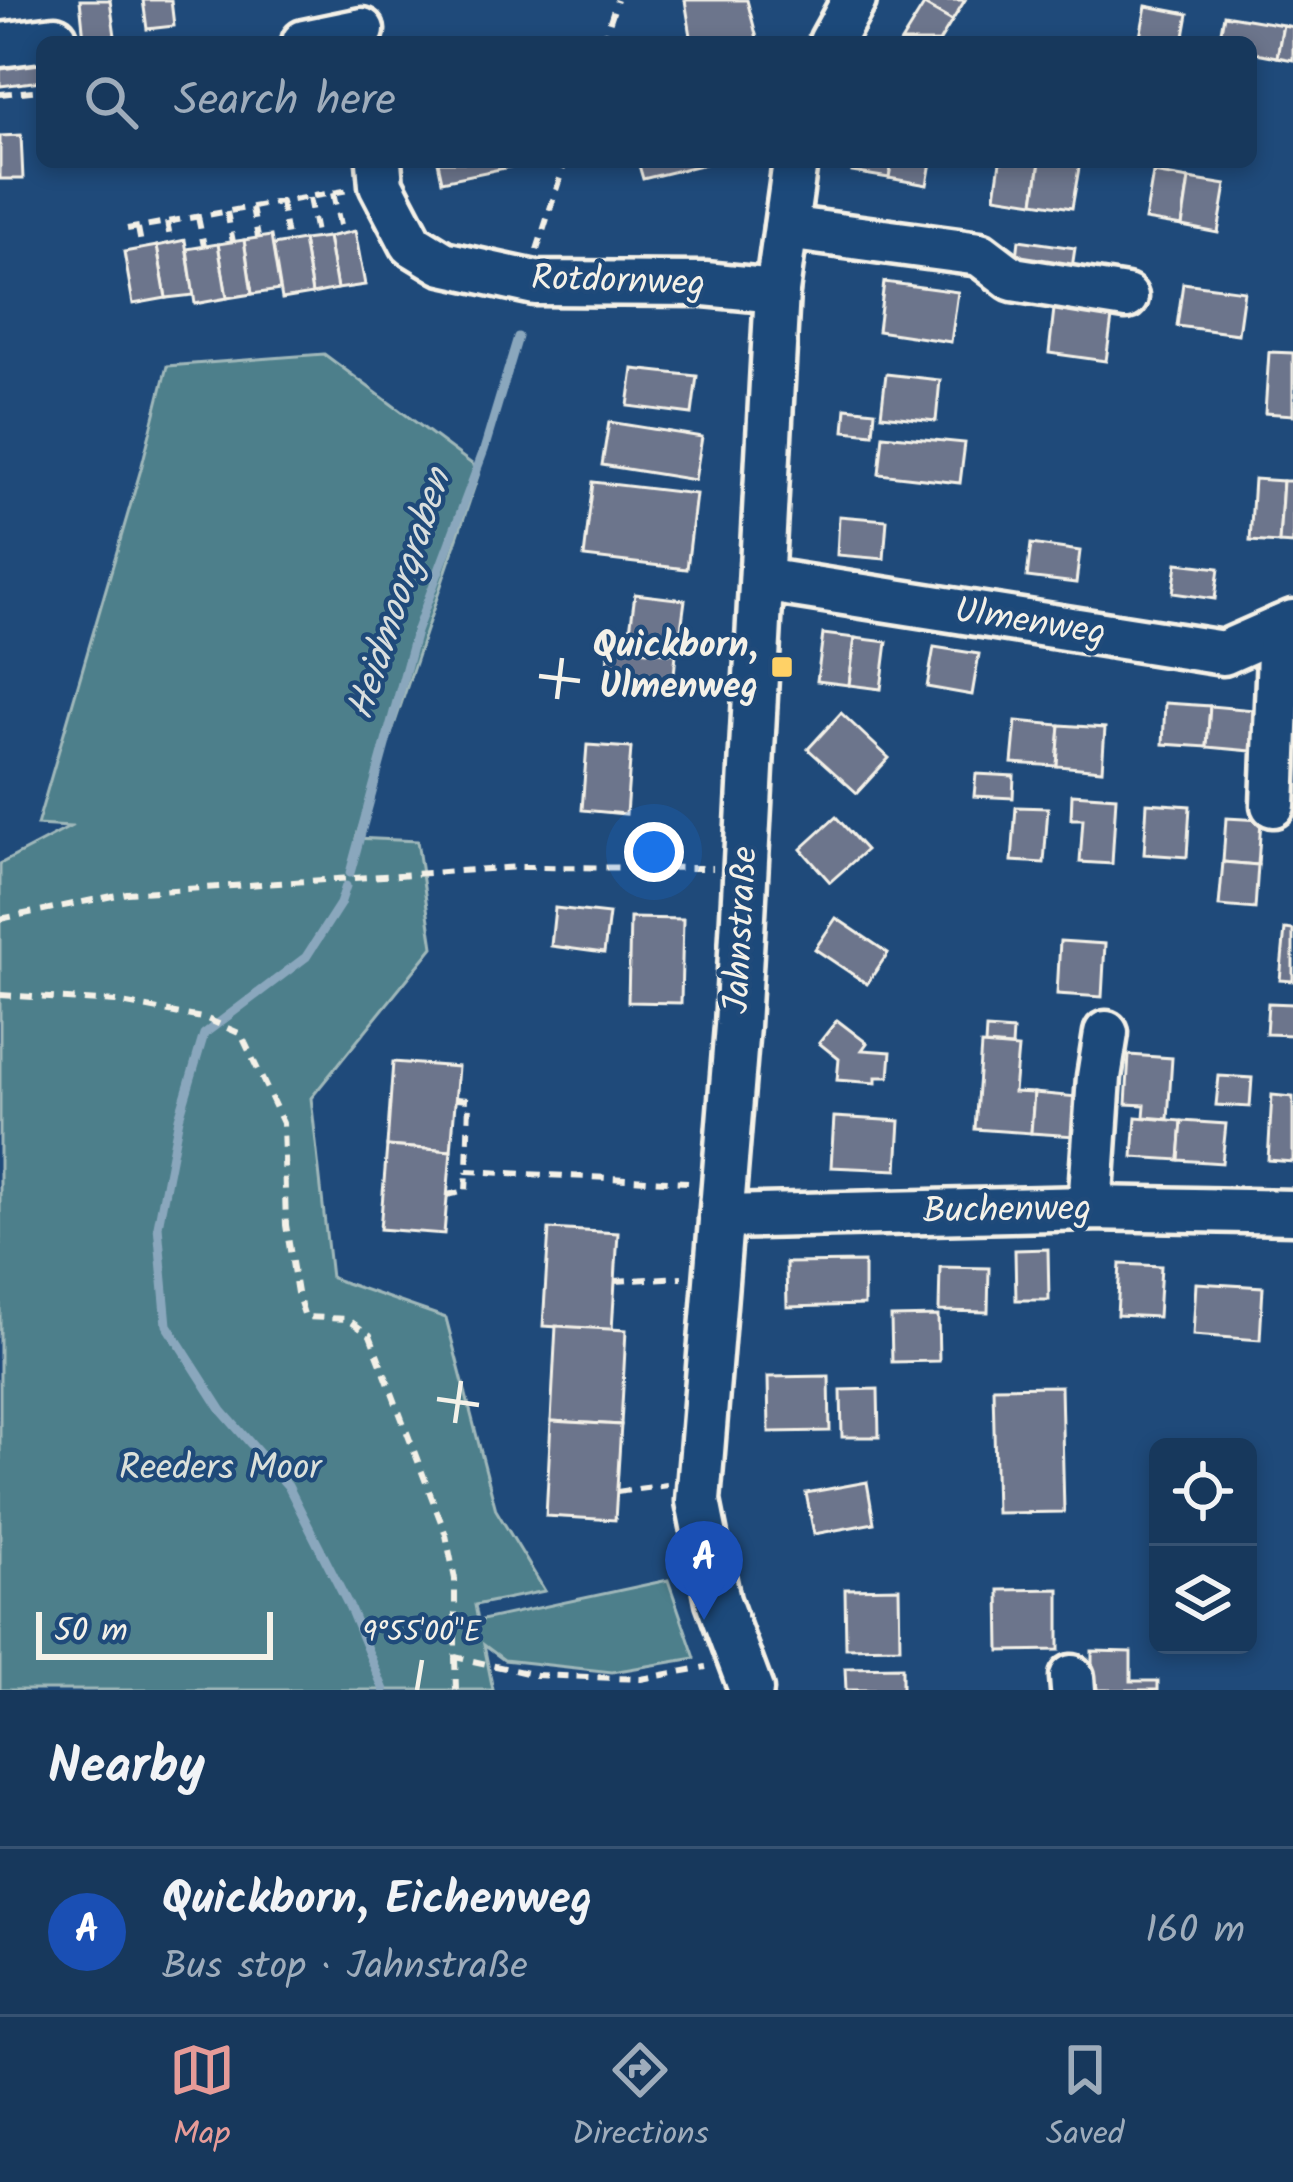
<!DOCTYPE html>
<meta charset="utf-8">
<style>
:root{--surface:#17385c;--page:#203f62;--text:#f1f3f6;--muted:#9eacbb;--line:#365272;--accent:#e69b98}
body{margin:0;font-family:Kalam,sans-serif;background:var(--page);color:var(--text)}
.controls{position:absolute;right:36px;bottom:36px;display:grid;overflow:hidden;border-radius:18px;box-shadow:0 6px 18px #0003}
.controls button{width:108px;height:108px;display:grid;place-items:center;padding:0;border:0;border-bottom:3px solid var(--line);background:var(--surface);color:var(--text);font:60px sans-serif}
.scale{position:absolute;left:36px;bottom:30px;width:237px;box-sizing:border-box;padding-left:12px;border:6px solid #f4f1e8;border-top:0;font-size:33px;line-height:42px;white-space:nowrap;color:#f4f1e8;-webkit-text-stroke:9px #1f4a7a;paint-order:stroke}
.you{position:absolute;left:654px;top:852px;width:42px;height:42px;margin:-30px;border:9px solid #fff;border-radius:50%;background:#1a73e8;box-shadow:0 0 0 18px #1a73e833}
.badge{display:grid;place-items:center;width:78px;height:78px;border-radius:50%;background:var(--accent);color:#fff;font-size:39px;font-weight:700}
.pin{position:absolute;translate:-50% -99px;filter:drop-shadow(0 3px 6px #0008)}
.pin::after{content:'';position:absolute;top:63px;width:42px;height:36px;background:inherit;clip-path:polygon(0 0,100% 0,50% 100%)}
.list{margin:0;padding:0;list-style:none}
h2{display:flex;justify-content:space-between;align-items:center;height:156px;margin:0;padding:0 48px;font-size:51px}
h2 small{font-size:39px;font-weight:400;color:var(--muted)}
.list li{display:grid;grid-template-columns:78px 1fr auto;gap:36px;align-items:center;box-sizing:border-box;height:168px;padding:0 48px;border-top:3px solid var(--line)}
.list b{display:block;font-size:45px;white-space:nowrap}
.list p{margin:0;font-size:39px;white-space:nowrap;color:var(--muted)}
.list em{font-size:39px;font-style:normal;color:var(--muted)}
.icon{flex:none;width:66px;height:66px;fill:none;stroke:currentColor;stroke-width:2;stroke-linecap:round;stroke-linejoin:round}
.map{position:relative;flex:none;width:1293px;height:1690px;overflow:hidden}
.search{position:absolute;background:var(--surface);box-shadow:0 6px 18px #0003;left:36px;right:36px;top:36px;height:132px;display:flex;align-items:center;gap:30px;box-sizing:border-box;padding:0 42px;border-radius:18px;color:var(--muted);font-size:45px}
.sheet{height:324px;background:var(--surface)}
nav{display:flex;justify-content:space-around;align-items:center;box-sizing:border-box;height:168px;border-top:3px solid var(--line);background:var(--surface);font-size:33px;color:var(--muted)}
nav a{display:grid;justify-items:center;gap:6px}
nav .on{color:var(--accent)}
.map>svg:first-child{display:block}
.green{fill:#4d7f8b;stroke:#a0b8ba;stroke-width:3}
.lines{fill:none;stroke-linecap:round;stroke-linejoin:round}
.stream{stroke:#8aa7bd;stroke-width:9}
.building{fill:#6c758c;stroke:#f4f1e8;stroke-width:3}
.minor-casing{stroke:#f4f1e8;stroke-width:51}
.path{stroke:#f4f1e8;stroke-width:6;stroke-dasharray:12 9;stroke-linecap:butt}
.minor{stroke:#1f4a7a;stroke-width:42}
.ticks{fill:none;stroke:#f4f1e8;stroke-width:4.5}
.poi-dot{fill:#ffd166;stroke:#1f4a7a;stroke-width:4.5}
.labels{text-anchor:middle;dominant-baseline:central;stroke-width:9;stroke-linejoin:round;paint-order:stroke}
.street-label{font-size:36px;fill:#f4f1e8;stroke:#1f4a7a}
.poi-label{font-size:36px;font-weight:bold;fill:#f4f1e8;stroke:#1f4a7a;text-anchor:end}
.park-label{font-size:36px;fill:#dbe0da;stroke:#1f4a7a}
.water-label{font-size:39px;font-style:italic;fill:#d9dedd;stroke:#1f4a7a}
.ticks-label{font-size:30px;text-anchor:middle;fill:#f4f1e8;stroke:#1f4a7a;stroke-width:9;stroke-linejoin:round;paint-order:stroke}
</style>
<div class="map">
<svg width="1293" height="1690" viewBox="0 0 1293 1690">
<rect width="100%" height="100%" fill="#1f4a7a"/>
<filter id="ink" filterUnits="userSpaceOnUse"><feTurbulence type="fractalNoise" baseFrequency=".00833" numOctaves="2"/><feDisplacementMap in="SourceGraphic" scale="24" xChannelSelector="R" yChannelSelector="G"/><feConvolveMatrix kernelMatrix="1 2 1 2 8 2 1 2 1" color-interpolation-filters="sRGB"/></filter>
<g filter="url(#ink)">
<path class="green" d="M324,354L480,470L356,838L417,841L433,947L311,1098L331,1278L446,1318L496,1510L545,1591L475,1605L478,1621L668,1580L695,1658L612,1672L504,1660L484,1645L493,1690H0V864L70,827L37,825L141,469L167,366Z"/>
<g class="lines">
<g class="stream">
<path d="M350,873L416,632L484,450L518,337"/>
<path d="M346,886L340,904L306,957L204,1034L179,1118L158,1226L167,1325L222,1411L288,1486L350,1608L384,1690"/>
</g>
</g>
<g class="building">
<path d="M80,0H110L115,36L84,39Z"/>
<path d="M143,0H171L174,26L147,29Z"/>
<path d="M685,0H747L758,42H692Z"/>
<path d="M927,0H965L952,21L924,5Z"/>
<path d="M924,5L952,21L939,42H901Z"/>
<path d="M1146,6L1188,14L1183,42H1139Z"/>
<path d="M1224,15L1283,25L1277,57L1251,52V42H1219Z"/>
<path d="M1283,25L1293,27V60L1277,57Z"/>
<path d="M42,60V81L0,86V63Z"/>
<path d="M21,135L23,179H0V136Z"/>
<path d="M438,162H534L442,181Z"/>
<path d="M638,162H709V163L643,179Z"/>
<path d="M853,162H892L889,178L852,172Z"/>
<path d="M892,162H931L927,185L889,178Z"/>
<path d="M1000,162H1040L1034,202L995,196Z"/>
<path d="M1040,162H1080L1072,208L1034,202Z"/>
<path d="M1153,173L1189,179L1182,226L1145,220Z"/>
<path d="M1189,179L1226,185L1218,233L1182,226Z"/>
<path d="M355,231L365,285L337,289L328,237Z"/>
<path d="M271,236L280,290L252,294L244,240Z"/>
<path d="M328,237L337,289L312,294L303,240Z"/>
<path d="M185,240L194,295L166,298L157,246Z"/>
<path d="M244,240L252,294L227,298L218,244Z"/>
<path d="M303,240L312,294L282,299L273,245Z"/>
<path d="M1019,240L1075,248L1070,281L1015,274Z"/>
<path d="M218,244L227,298L195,304L187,249Z"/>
<path d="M157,246L166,298L133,304L124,252Z"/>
<path d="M884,282L958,292L951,342L878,331Z"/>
<path d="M1183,283L1244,291L1238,334L1177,326Z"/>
<path d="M1054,309L1112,318L1106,361L1049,353Z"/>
<path d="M1269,352L1293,353V415L1265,413Z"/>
<path d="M633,369L697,376L692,414L628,406Z"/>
<path d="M886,374L940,380L936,421L881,415Z"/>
<path d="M846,408L875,411L873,434L844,431Z"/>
<path d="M609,422L702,437L695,480L602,465Z"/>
<path d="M883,435L965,443L960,483L879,474Z"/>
<path d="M1254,479L1283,481L1279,543L1250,541Z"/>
<path d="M1283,481H1293V544L1279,543Z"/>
<path d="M593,482L696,494L687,569L584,557Z"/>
<path d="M839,516L887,520L884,559L837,555Z"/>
<path d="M1031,544L1080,551L1076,583L1027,577Z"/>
<path d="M1177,563L1219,568L1215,599L1173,593Z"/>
<path d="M635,594L685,600L679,644L629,638Z"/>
<path d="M823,634L855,638L849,685L817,681Z"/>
<path d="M855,638L887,642L881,689L849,685Z"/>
<path d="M609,647L676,654L672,695L605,688Z"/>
<path d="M934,647L979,654L972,695L927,687Z"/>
<path d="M1165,703L1210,706L1207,747L1163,744Z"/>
<path d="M1210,706L1255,710L1252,751L1207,747Z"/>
<path d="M841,713L889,758L857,793L808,749Z"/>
<path d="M1016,721L1060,725L1057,766L1012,763Z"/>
<path d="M1060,725L1105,728L1102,770L1057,766Z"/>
<path d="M587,745L631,748L626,814L582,810Z"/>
<path d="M976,774L1014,776L1013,798L974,796Z"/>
<path d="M1072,794L1116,797L1112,864L1080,862L1083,819H1071Z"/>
<path d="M1147,803L1190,806L1187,857L1144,854Z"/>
<path d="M1016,807L1048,808L1044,863L1012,861Z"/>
<path d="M836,817L866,850L830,882L801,849Z"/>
<path d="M1226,818L1261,820L1258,865L1223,862Z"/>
<path d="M1223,862L1258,865L1255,909L1219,906Z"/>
<path d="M555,908L609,914L604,953L551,946Z"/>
<path d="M630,918L683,919L681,1003L628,1002Z"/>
<path d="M836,918L888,953L867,984L815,949Z"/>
<path d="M1285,929L1293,930V981L1280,980Z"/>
<path d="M1060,941L1105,944L1102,997L1057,994Z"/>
<path d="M1268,1003L1293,1004V1035L1266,1034Z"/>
<path d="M837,1020L867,1043L862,1050L891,1052L889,1077H876V1083L837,1080L839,1059L819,1043Z"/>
<path d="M986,1029L1013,1031L1012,1047L985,1045Z"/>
<path d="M981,1045L1018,1048L1014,1092L1034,1093L1031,1133L975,1129Z"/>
<path d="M1129,1055L1172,1058L1168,1119L1144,1117L1145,1105L1126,1104Z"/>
<path d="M393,1062L458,1067L451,1151L387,1146Z"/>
<path d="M1219,1076L1252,1078L1250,1107L1216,1105Z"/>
<path d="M1034,1093L1078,1097L1075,1136L1031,1133Z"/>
<path d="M1272,1095L1293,1097V1162L1268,1160Z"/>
<path d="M834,1117L900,1121L897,1170L831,1167Z"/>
<path d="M1136,1117L1182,1121L1179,1160L1133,1157Z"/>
<path d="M1182,1121L1226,1124L1222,1163L1179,1160Z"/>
<path d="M387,1146L451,1151L444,1234L380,1229Z"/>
<path d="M549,1229L618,1233L612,1330L543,1326Z"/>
<path d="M1048,1249L1049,1300H1016L1015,1250Z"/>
<path d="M864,1262V1305L787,1307L786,1263Z"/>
<path d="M1120,1264L1161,1266L1158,1317L1117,1315Z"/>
<path d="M940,1267L989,1268L988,1312L939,1311Z"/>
<path d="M1196,1283L1263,1287L1260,1340L1193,1335Z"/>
<path d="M938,1316L939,1361L892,1362L891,1317Z"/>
<path d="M556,1326L626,1330L621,1425L551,1421Z"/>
<path d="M829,1376L830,1431L769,1432L768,1377Z"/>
<path d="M1061,1386L1064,1512L996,1513L993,1387Z"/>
<path d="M878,1389L879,1437H842L841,1390Z"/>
<path d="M551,1421L621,1425L615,1520L546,1516Z"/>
<path d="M867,1482L874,1523L814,1534L806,1493Z"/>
<path d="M899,1588L900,1647L846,1648L845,1589Z"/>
<path d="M1059,1589V1650L1000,1651L999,1590Z"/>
<path d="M1092,1651L1131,1652V1681H1158V1690H1092Z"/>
<path d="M902,1667V1690H846L845,1668Z"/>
</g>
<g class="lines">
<defs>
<g id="minor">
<path d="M304,42L362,30"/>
<path d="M831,42L854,0"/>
<path d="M0,45L55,38"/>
<path d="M379,162L381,185L412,244L443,263L535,283L705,284L777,291"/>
<path d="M786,228L980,254L1013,279L1126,297"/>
<path d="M762,580L1223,653L1293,622"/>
<path d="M1273,805L1280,628"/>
<path d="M1090,1208L1099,1077L1106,1033"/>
<path d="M721,1217L1090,1208L1293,1212"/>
<path d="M1072,1677L1073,1690"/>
<path d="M751,1690L718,1601L698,1501L737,1026L777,291L795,162"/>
</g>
</defs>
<use href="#minor" class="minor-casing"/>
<g class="path">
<path d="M603,42L617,0"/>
<path d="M0,94L42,90"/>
<path d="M333,193L342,234"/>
<path d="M309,198L317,238"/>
<path d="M281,202L288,243"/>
<path d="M252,208L258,237"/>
<path d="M227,212L233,242"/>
<path d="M198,217L204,246"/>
<path d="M167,222L171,243"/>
<path d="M138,228L142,249"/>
<path d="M127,229L349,190"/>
<path d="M537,250L565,162"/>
<path d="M0,919L127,893L519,867L713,868"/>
<path d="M0,995L116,1002L207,1019L241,1034L283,1123L286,1225L297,1293L305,1317L347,1319L370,1335L446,1535L455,1579V1657L536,1675L641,1679L706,1667"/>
<path d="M456,1099L469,1100L467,1171L688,1182"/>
<path d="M447,1195L466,1191L467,1171"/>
<path d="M615,1281L682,1277"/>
<path d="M617,1492L667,1485"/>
<path d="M455,1658L456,1690"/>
</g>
<use href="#minor" class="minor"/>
</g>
</g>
<path class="ticks" d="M539,676L580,681M557,699L562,658M437,1399L479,1405M455,1423L461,1381M417,1690L422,1660"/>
<rect class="poi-dot" x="770" y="655" width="24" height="24" rx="6"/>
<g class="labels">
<g class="street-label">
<text transform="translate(618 282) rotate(2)">Rotdornweg</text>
<text transform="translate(1030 623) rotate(9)">Ulmenweg</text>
<text transform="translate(742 930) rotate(-87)">Jahnstraße</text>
<text transform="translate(1007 1211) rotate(-1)">Buchenweg</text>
</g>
<g class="poi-label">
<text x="758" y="646">Quickborn,<tspan x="758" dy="41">Ulmenweg</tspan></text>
</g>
<g class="park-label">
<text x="220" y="1469">Reeders Moor</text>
</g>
<g class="water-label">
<text transform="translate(401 595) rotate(-72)">Heidmoorgraben</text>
</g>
</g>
<g class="ticks-label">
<text x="422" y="1641">9°55'00"E</text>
</g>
</svg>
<div class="controls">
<button><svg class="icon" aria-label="locate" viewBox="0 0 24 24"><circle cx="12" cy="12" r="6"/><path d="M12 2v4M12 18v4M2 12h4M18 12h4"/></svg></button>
<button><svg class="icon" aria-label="layers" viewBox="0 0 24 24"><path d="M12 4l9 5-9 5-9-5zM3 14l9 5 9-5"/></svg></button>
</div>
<div class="scale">50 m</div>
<div class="you"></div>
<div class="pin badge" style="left:704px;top:1620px;background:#1a4fb4">A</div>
<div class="search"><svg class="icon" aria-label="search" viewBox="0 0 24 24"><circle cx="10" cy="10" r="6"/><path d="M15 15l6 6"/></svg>Search here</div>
</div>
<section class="sheet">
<h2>Nearby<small></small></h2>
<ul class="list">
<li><span class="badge" style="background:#1a4fb4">A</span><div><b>Quickborn, Eichenweg</b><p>Bus stop · Jahnstraße</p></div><em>160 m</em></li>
</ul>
</section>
<nav>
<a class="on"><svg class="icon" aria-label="map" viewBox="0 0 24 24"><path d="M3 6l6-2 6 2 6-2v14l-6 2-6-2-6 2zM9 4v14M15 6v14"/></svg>Map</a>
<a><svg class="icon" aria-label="directions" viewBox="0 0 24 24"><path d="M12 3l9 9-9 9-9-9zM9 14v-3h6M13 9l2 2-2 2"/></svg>Directions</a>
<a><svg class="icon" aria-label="saved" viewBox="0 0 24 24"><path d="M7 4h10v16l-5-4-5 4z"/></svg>Saved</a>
</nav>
